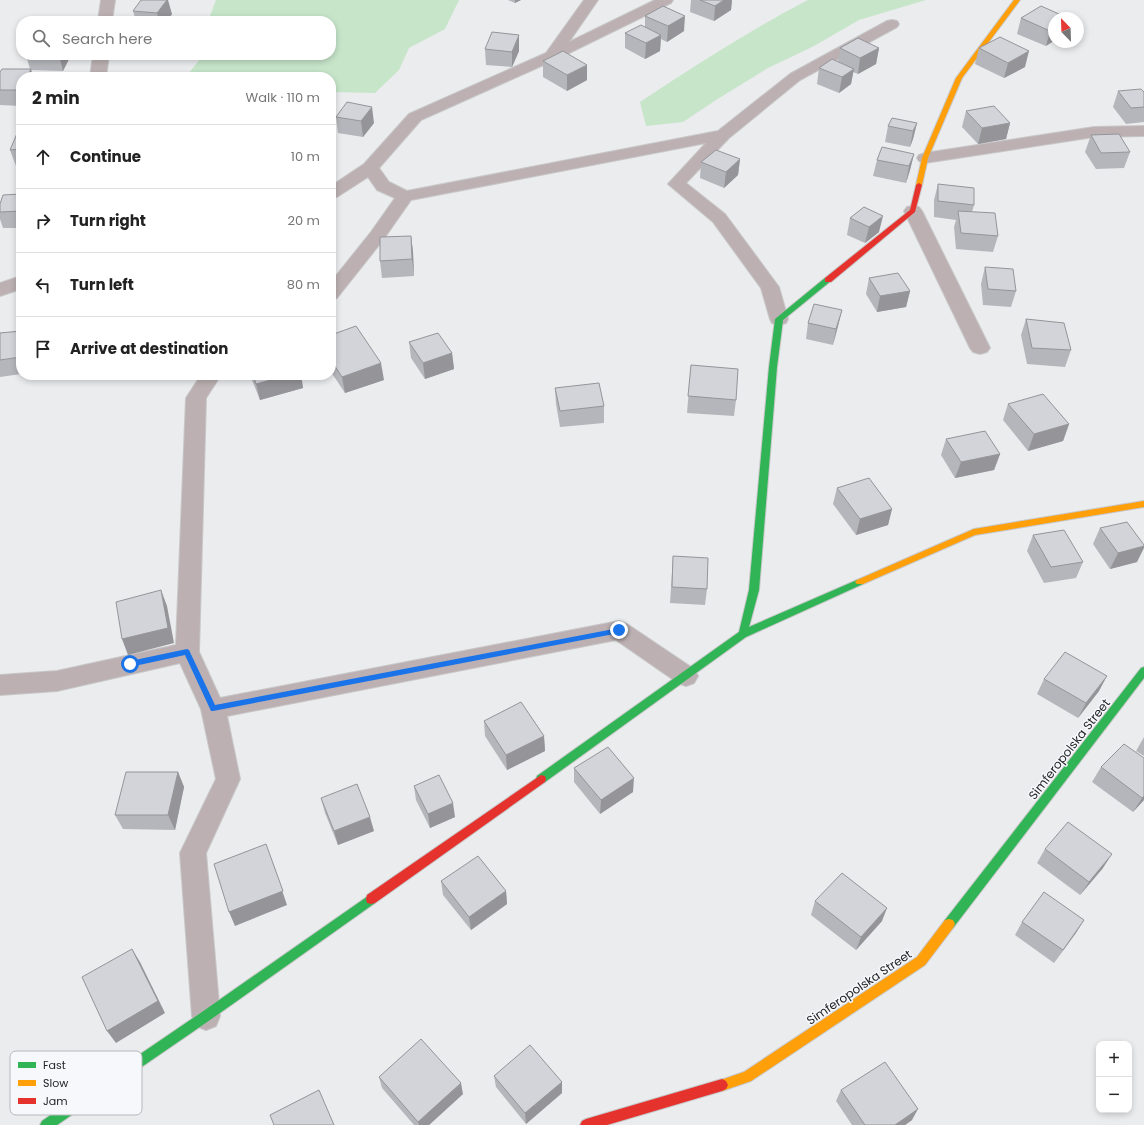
<!DOCTYPE html>
<meta charset="utf-8">
<style>
:root{--surface:#fff;--page:#f6f6f6;--text:#222;--muted:#767676;--line:#e0e0e0}
body{margin:0;font-family:Poppins,sans-serif;background:var(--page);color:var(--text)}
.controls{position:absolute;right:12px;bottom:12px;display:grid;overflow:hidden;border-radius:8px;box-shadow:0 2px 6px #0003}
.controls button{width:36px;height:36px;display:grid;place-items:center;padding:0;border:0;border-bottom:1px solid var(--line);background:var(--surface);color:var(--text);font:20px sans-serif}
.compass{position:absolute;left:1048px;top:12px;width:36px;height:36px;border-radius:50%;background:var(--surface);box-shadow:0 2px 6px #0003;rotate:337deg}
.stop{position:absolute;width:12px;height:12px;margin:-9px;border:3px solid #1a73e8;border-radius:50%;background:#fff}
.stop.end{background:#1a73e8;border-color:#fff;box-shadow:0 1px 4px #0008}
.list{margin:0;padding:0;list-style:none}
h2{display:flex;justify-content:space-between;align-items:center;height:52px;margin:0;padding:0 16px;font-size:17px}
h2 small{font-size:13px;font-weight:400;color:var(--muted)}
.list li{display:grid;grid-template-columns:26px 1fr auto;gap:12px;align-items:center;box-sizing:border-box;height:64px;padding:0 16px;border-top:1px solid var(--line)}
.list b{display:block;font-size:15px;white-space:nowrap}
.list em{font-size:13px;font-style:normal;color:var(--muted)}
.icon{flex:none;width:22px;height:22px;fill:none;stroke:currentColor;stroke-width:2;stroke-linecap:round;stroke-linejoin:round}
.map{position:relative;flex:none;width:1144px;height:1125px;overflow:hidden}
.search{position:absolute;background:var(--surface);box-shadow:0 2px 6px #0003;left:16px;top:16px;width:320px;height:44px;display:flex;align-items:center;gap:10px;box-sizing:border-box;padding:0 14px;border-radius:16px;color:var(--muted);font-size:15px}
.panel{position:absolute;background:var(--surface);box-shadow:0 2px 6px #0003;left:16px;top:72px;width:320px;height:308px;border-radius:16px}
.map>svg:first-child{display:block}
.green{fill:#c6e5c9}
.lines{fill:none;stroke-linecap:round;stroke-linejoin:round}
.street-casing{stroke:#c8c8c9;stroke-width:2}
.fast-casing{stroke:#c8c8c9;stroke-width:2}
.slow-casing{stroke:#c8c8c9;stroke-width:2}
.jam-casing{stroke:#c8c8c9;stroke-width:2}
.street{fill:#bcb0b2;fill-rule:evenodd}
.fast{fill:#30b455;fill-rule:evenodd}
.slow{fill:#ff9f0a;fill-rule:evenodd}
.jam{fill:#e5322d;fill-rule:evenodd}
.wall{fill:#b5b6bb}
.shaded-wall{fill:#949499}
.building{fill:#d3d4da;stroke:#949499}
.route{fill:#1a73e8}
.labels{text-anchor:middle;dominant-baseline:central;stroke-width:3;stroke-linejoin:round;paint-order:stroke}
.near-street-label{font-size:12px;fill:#232425;stroke:#f7f8fc}
.key{fill:#f7f8fc;stroke:#b7b8bc;stroke-width:1}
.key-label{font-size:11px;fill:#232425}
</style>
<div class="map">
<svg width="1144" height="1125" viewBox="0 0 1144 1125">
<rect width="100%" height="100%" fill="#ebecee"/>
<g class="green">
<path d="M216,0H459L445,29L409,48L399,70L375,93L331,92V77H186L203,55H331V21H208Z"/>
<path d="M808,0H926L859,20L814,46L768,68L716,100L683,122L646,126L640,102C695,66 750,30 808,0Z"/>
</g>
<g class="lines">
<defs>
<g id="street">
<path d="M101,0H115L112,21H98Z"/>
<path d="M584,0H598L569,42L655,0H673L671,3L557,59L421,120L379,168L389,182L407,191L718,131L790,74L887,21L892,20L897,21L899,24L897,27L800,80L729,138L686,183L725,214L776,283L779,287L788,319L786,323L779,325L772,323L770,319L761,288L713,222L668,184L706,143L411,200L383,240L337,298L331,300V282L371,232L395,198L377,190L368,177L337,197L331,198V186L364,164L409,114L546,53Z"/>
<path d="M93,55H109L106,77H90Z"/>
<path d="M1144,126V136L1094,137L925,163L919,161L917,158L919,155L925,153L1094,127Z"/>
<path d="M913,206L919,207L922,211L990,348L987,352L980,354L973,352L970,348L904,211L907,207Z"/>
<path d="M21,276V289L0,296V283Z"/>
<path d="M201,375H221L206,398L199,652L220,698L619,621L627,624L694,669L698,676L694,683L686,686L678,683L616,640L227,716L240,779L206,853L220,1016L216,1026L206,1030L196,1026L192,1016L180,853L216,779L201,709L180,663L57,691L0,695V675L57,671L176,645L186,398Z"/>
</g>
<g id="fast">
<path d="M825,278H831L832,280L783,320L777,367L759,590L749,627L857,580H863L865,582L863,584L746,637L545,782L541,783L537,782L536,779L537,776L739,632L749,590L769,367L775,319Z"/>
<path d="M1144,667V678L953,928L949,929L945,928L943,924L945,920L1141,668Z"/>
<path d="M371,894L375,895L376,899L375,903L210,1020L57,1125H40L42,1121L202,1012Z"/>
</g>
<g id="slow">
<path d="M1014,0H1020L962,78L928,158L922,185L919,187L917,186L916,185L922,158L956,78Z"/>
<path d="M1144,501V507L975,535L863,584H857L855,582L857,580L974,529Z"/>
<path d="M949,919L953,920L955,924L953,928L925,965L751,1081L722,1091L718,1089L716,1085L718,1081L744,1072L917,957L945,920Z"/>
</g>
<g id="jam">
<path d="M919,183L922,185L915,212L831,282H825V278L910,210L916,185Z"/>
<path d="M541,775L545,776L546,779L545,782L375,903L371,904L367,903L366,899L367,895Z"/>
<path d="M722,1079L726,1081L728,1085L726,1089L722,1091L607,1125H580L582,1121L586,1119Z"/>
</g>
</defs>
<use href="#street" class="street-casing"/>
<use href="#fast" class="fast-casing"/>
<use href="#slow" class="slow-casing"/>
<use href="#jam" class="jam-casing"/>
<use href="#street" class="street"/>
<use href="#fast" class="fast"/>
<use href="#slow" class="slow"/>
<use href="#jam" class="jam"/>
</g>
<g class="wall">
<path d="M508,0H521L515,3Z"/>
<path d="M691,0H732L731,10L714,21L690,12Z"/>
<path d="M133,11L172,14L167,21H136Z"/>
<path d="M645,16L684,31L667,42L661,39L660,51L645,59L625,48V33L645,27Z"/>
<path d="M1021,18H1068L1046,46L1017,34Z"/>
<path d="M840,48H879L876,64L858,74L853,72L851,84L839,93L817,84L819,68L838,62Z"/>
<path d="M979,48L1025,67L1004,78L975,64Z"/>
<path d="M485,49L519,51L512,67L486,65Z"/>
<path d="M26,55H68L69,59L63,71L31,70L33,77H21V106L0,105V72L30,69Z"/>
<path d="M543,61L587,80L567,91L543,77Z"/>
<path d="M1118,91L1144,92V122L1126,124L1113,107Z"/>
<path d="M966,111L1010,123L1006,139L978,144L962,127Z"/>
<path d="M336,117L374,123L363,137L338,133Z"/>
<path d="M917,123L913,139L910,147L885,142L888,126Z"/>
<path d="M21,129V166H16L10,150Z"/>
<path d="M1091,135L1130,152L1124,168L1096,169L1085,152Z"/>
<path d="M914,154L910,170L906,183L873,176L877,160Z"/>
<path d="M740,159L738,175L724,188L700,178L701,162Z"/>
<path d="M938,184L974,205L972,212L998,236L993,252L956,249L954,227L956,220L934,217V200Z"/>
<path d="M21,194V228H3L0,219V204Z"/>
<path d="M864,207L879,232L865,243L847,235L850,218Z"/>
<path d="M411,236L413,252L414,276L382,278L380,261Z"/>
<path d="M985,267L1016,291L1011,307L983,305L981,284Z"/>
<path d="M869,278L910,291L906,307L877,312L866,294Z"/>
<path d="M842,310L838,326L833,345L806,339L808,323Z"/>
<path d="M1026,319L1071,350L1065,367L1027,364L1021,335Z"/>
<path d="M21,331V374L0,377V333Z"/>
<path d="M331,335L384,380L345,393L331,372Z"/>
<path d="M409,342L452,353L454,369L425,379L411,358Z"/>
<path d="M691,365L736,400L734,416L687,413Z"/>
<path d="M250,375H301L303,388L260,400Z"/>
<path d="M555,388L604,406V423L560,427L556,404Z"/>
<path d="M1008,404L1069,424L1063,441L1028,451L1003,420Z"/>
<path d="M946,439L1000,454L994,470L955,478L941,455Z"/>
<path d="M837,488L892,509L888,525L856,535L833,504Z"/>
<path d="M1100,528L1137,562L1110,569L1093,544Z"/>
<path d="M1033,535L1083,562L1076,578L1044,583L1027,551Z"/>
<path d="M673,556L707,589L705,605L670,603L672,572Z"/>
<path d="M1044,679L1099,691L1078,718L1037,694Z"/>
<path d="M484,721L544,736L545,751L507,770L485,736Z"/>
<path d="M1144,737V756L1136,751Z"/>
<path d="M1124,744L1144,800L1133,812L1092,782L1101,767Z"/>
<path d="M574,768L633,792L600,814L574,782Z"/>
<path d="M178,772L184,787L175,830L123,829L115,815Z"/>
<path d="M414,786L455,817L430,828L416,800Z"/>
<path d="M321,798L374,831L338,845L325,813Z"/>
<path d="M1045,849L1103,868L1080,895L1037,863Z"/>
<path d="M441,881L506,891L507,904L471,930L443,895Z"/>
<path d="M815,901L882,921L856,950L811,915Z"/>
<path d="M1084,920L1054,963L1015,935L1022,922Z"/>
<path d="M494,1076L562,1082V1093L526,1124L496,1087Z"/>
<path d="M379,1077L463,1094L429,1125H414L382,1088Z"/>
<path d="M841,1090L912,1120L905,1125H852L836,1101Z"/>
</g>
<g class="shaded-wall">
<path d="M167,0H168L172,14L167,21H159L157,13Z"/>
<path d="M515,0H521L515,3Z"/>
<path d="M724,0H732L731,10L714,21L715,6Z"/>
<path d="M685,16L684,31L667,42L668,26Z"/>
<path d="M1054,28V41L1046,46L1050,31Z"/>
<path d="M519,35V51L512,67V52Z"/>
<path d="M661,35L660,51L645,59L646,43Z"/>
<path d="M879,48L876,64L858,74L860,58Z"/>
<path d="M1029,51L1025,67L1004,78L1008,63Z"/>
<path d="M59,55H68L69,59L63,71Z"/>
<path d="M587,65V80L567,91V75Z"/>
<path d="M31,69L33,77H27Z"/>
<path d="M854,69L851,84L839,93L842,77Z"/>
<path d="M372,107L374,123L363,137L361,121Z"/>
<path d="M917,123L913,139L910,147L913,131Z"/>
<path d="M1010,123L1006,139L978,144L982,128Z"/>
<path d="M914,154L910,170L906,183L909,166Z"/>
<path d="M740,159L738,175L724,188L726,172Z"/>
<path d="M883,216L879,232L865,243L869,227Z"/>
<path d="M411,236L413,252L414,276L412,259Z"/>
<path d="M910,291L906,307L877,312L880,296Z"/>
<path d="M842,310L838,326L833,345L836,329Z"/>
<path d="M452,353L454,369L425,379L423,363Z"/>
<path d="M381,363L384,380L345,393L342,377Z"/>
<path d="M288,375H301L303,388L260,400L256,384Z"/>
<path d="M1069,424L1063,441L1028,451L1034,434Z"/>
<path d="M1000,454L994,470L955,478L961,462Z"/>
<path d="M892,509L888,525L856,535L860,519Z"/>
<path d="M1144,546V548L1137,562L1110,569L1118,553Z"/>
<path d="M161,590L167,606L174,643L128,655L122,639Z"/>
<path d="M1107,676L1099,691L1078,718L1086,703Z"/>
<path d="M544,736L545,751L507,770L506,755Z"/>
<path d="M178,772L184,787L175,830L168,815Z"/>
<path d="M634,778L633,792L600,814L601,800Z"/>
<path d="M1144,796V800L1133,812L1142,798Z"/>
<path d="M453,803L455,817L430,828L428,814Z"/>
<path d="M370,817L374,831L338,845L334,831Z"/>
<path d="M1112,854L1103,868L1080,895L1089,882Z"/>
<path d="M271,858L287,905L235,926L229,912Z"/>
<path d="M506,891L507,904L471,930L469,917Z"/>
<path d="M887,908L882,921L856,950L861,937Z"/>
<path d="M1084,920L1076,933L1054,963L1063,950Z"/>
<path d="M132,949L140,962L165,1013L116,1043L107,1031Z"/>
<path d="M562,1082V1093L526,1124L525,1113Z"/>
<path d="M461,1083L463,1094L429,1125H419L418,1122Z"/>
<path d="M918,1109L912,1120L905,1125H895Z"/>
</g>
<g class="building">
<path d="M141,0H167L157,13L133,11Z"/>
<path d="M700,0H724L715,6Z"/>
<path d="M663,6L685,16L668,26L645,16Z"/>
<path d="M1041,6L1068,18H1054V28L1050,31L1021,18Z"/>
<path d="M77,19V21H50V20Z"/>
<path d="M641,25L661,35L646,43L625,33Z"/>
<path d="M492,32L519,35L512,52L485,49Z"/>
<path d="M1000,37L1029,51L1008,63L979,48Z"/>
<path d="M858,38L879,48L860,58L840,48Z"/>
<path d="M563,51L587,65L567,75L543,61Z"/>
<path d="M832,59L854,69L842,77L819,68Z"/>
<path d="M2,69H31L27,77H21L20,90H0V72Z"/>
<path d="M1141,89L1144,92V107L1131,108L1118,91Z"/>
<path d="M347,102L372,107L361,121L336,117Z"/>
<path d="M994,106L1010,123L982,128L966,111Z"/>
<path d="M892,118L917,123L913,131L888,126Z"/>
<path d="M19,129H21V149L10,150Z"/>
<path d="M1119,134L1130,152L1101,153L1091,135Z"/>
<path d="M882,147L914,154L909,166L877,160Z"/>
<path d="M716,150L740,159L726,172L701,162Z"/>
<path d="M938,184L974,188V205L938,201Z"/>
<path d="M21,194V211L0,212V204L3,195Z"/>
<path d="M864,207L883,216L869,227L850,218Z"/>
<path d="M958,211L995,213L998,236L961,233Z"/>
<path d="M411,236L412,259L380,261V237Z"/>
<path d="M985,267L1013,269L1016,291L988,289Z"/>
<path d="M898,273L910,291L880,296L869,278Z"/>
<path d="M814,304L842,310L836,329L808,323Z"/>
<path d="M1026,319L1064,323L1071,350L1032,348Z"/>
<path d="M356,326L381,363L342,377L331,360V335Z"/>
<path d="M21,331V357L0,360V333Z"/>
<path d="M438,333L452,353L423,363L409,342Z"/>
<path d="M691,365L738,369L736,400L688,396Z"/>
<path d="M253,375H288L256,384Z"/>
<path d="M599,383L604,406L560,411L555,388Z"/>
<path d="M1043,394L1069,424L1034,434L1008,404Z"/>
<path d="M985,431L1000,454L961,462L946,439Z"/>
<path d="M869,478L892,509L860,519L837,488Z"/>
<path d="M1127,522L1144,545V546L1118,553L1100,528Z"/>
<path d="M1064,530L1083,562L1051,567L1033,535Z"/>
<path d="M673,556L708,558L707,589L672,587Z"/>
<path d="M161,590L168,628L122,639L116,602Z"/>
<path d="M1065,652L1107,676L1086,703L1044,679Z"/>
<path d="M521,702L544,736L506,755L484,721Z"/>
<path d="M1124,744L1144,758V796L1142,798L1101,767Z"/>
<path d="M608,747L634,778L601,800L574,768Z"/>
<path d="M126,772H178L168,815H115Z"/>
<path d="M439,775L453,803L428,814L414,786Z"/>
<path d="M357,784L370,817L334,831L321,798Z"/>
<path d="M1068,822L1112,854L1089,882L1045,849Z"/>
<path d="M266,844L283,891L229,912L214,864Z"/>
<path d="M478,856L506,891L469,917L441,881Z"/>
<path d="M842,873L887,908L861,937L815,901Z"/>
<path d="M1044,892L1084,920L1063,950L1022,922Z"/>
<path d="M132,949L158,1001L107,1031L82,977Z"/>
<path d="M421,1039L461,1083L418,1122L379,1077Z"/>
<path d="M530,1045L562,1082L525,1113L494,1076Z"/>
<path d="M885,1062L918,1109L895,1125H865L841,1090Z"/>
<path d="M319,1090L334,1125H274L270,1115Z"/>
</g>
<path class="route" d="M619,628L622,630L619,633L213,711H211L185,655L130,667L126,664L130,661L187,649L189,650L215,705Z"/>
<g class="labels">
<g class="near-street-label">
<text transform="translate(1069 749) rotate(-52)">Simferopolska Street</text>
<text transform="translate(859 987) rotate(-34)">Simferopolska Street</text>
</g>
</g>
<rect x="10" y="1051" width="132" height="64" rx="6" class="key"/>
<rect x="18" y="1062" width="18" height="6" fill="#30b455"/>
<rect x="18" y="1080" width="18" height="6" fill="#ff9f0a"/>
<rect x="18" y="1098" width="18" height="6" fill="#e5322d"/>
<g class="key-label">
<text x="43" y="1069">Fast</text>
<text x="43" y="1087">Slow</text>
<text x="43" y="1105">Jam</text>
</g>
</svg>
<div class="controls">
<button>+</button>
<button>−</button>
</div>
<svg class="compass" viewBox="-18 -18 36 36"><path d="M0-13l5 13h-10z" fill="#e53935"/><path d="M0 13l5-13h-10z" fill="#767676"/></svg>
<div class="stop" style="left:130px;top:664px"></div>
<div class="stop end" style="left:619px;top:630px"></div>
<div class="search"><svg class="icon" aria-label="search" viewBox="0 0 24 24"><circle cx="10" cy="10" r="6"/><path d="M15 15l6 6"/></svg>Search here</div>
<section class="panel">
<h2>2 min<small>Walk · 110 m</small></h2>
<ul class="list">
<li><svg class="icon" aria-label="ahead" viewBox="0 0 24 24"><path d="M12 20V5M6 11l6-6 6 6"/></svg><div><b>Continue</b></div><em>10 m</em></li>
<li><svg class="icon" aria-label="right" viewBox="0 0 24 24"><path d="M7 20v-9h11M14 6l5 5-5 5"/></svg><div><b>Turn right</b></div><em>20 m</em></li>
<li><svg class="icon" aria-label="left" viewBox="0 0 24 24"><path d="M17 20v-9H6M10 6l-5 5 5 5"/></svg><div><b>Turn left</b></div><em>80 m</em></li>
<li><svg class="icon" aria-label="arrive" viewBox="0 0 24 24"><path d="M6 21V4h12l-3 4 3 4H6"/></svg><div><b>Arrive at destination</b></div></li>
</ul>
</section>
</div>
